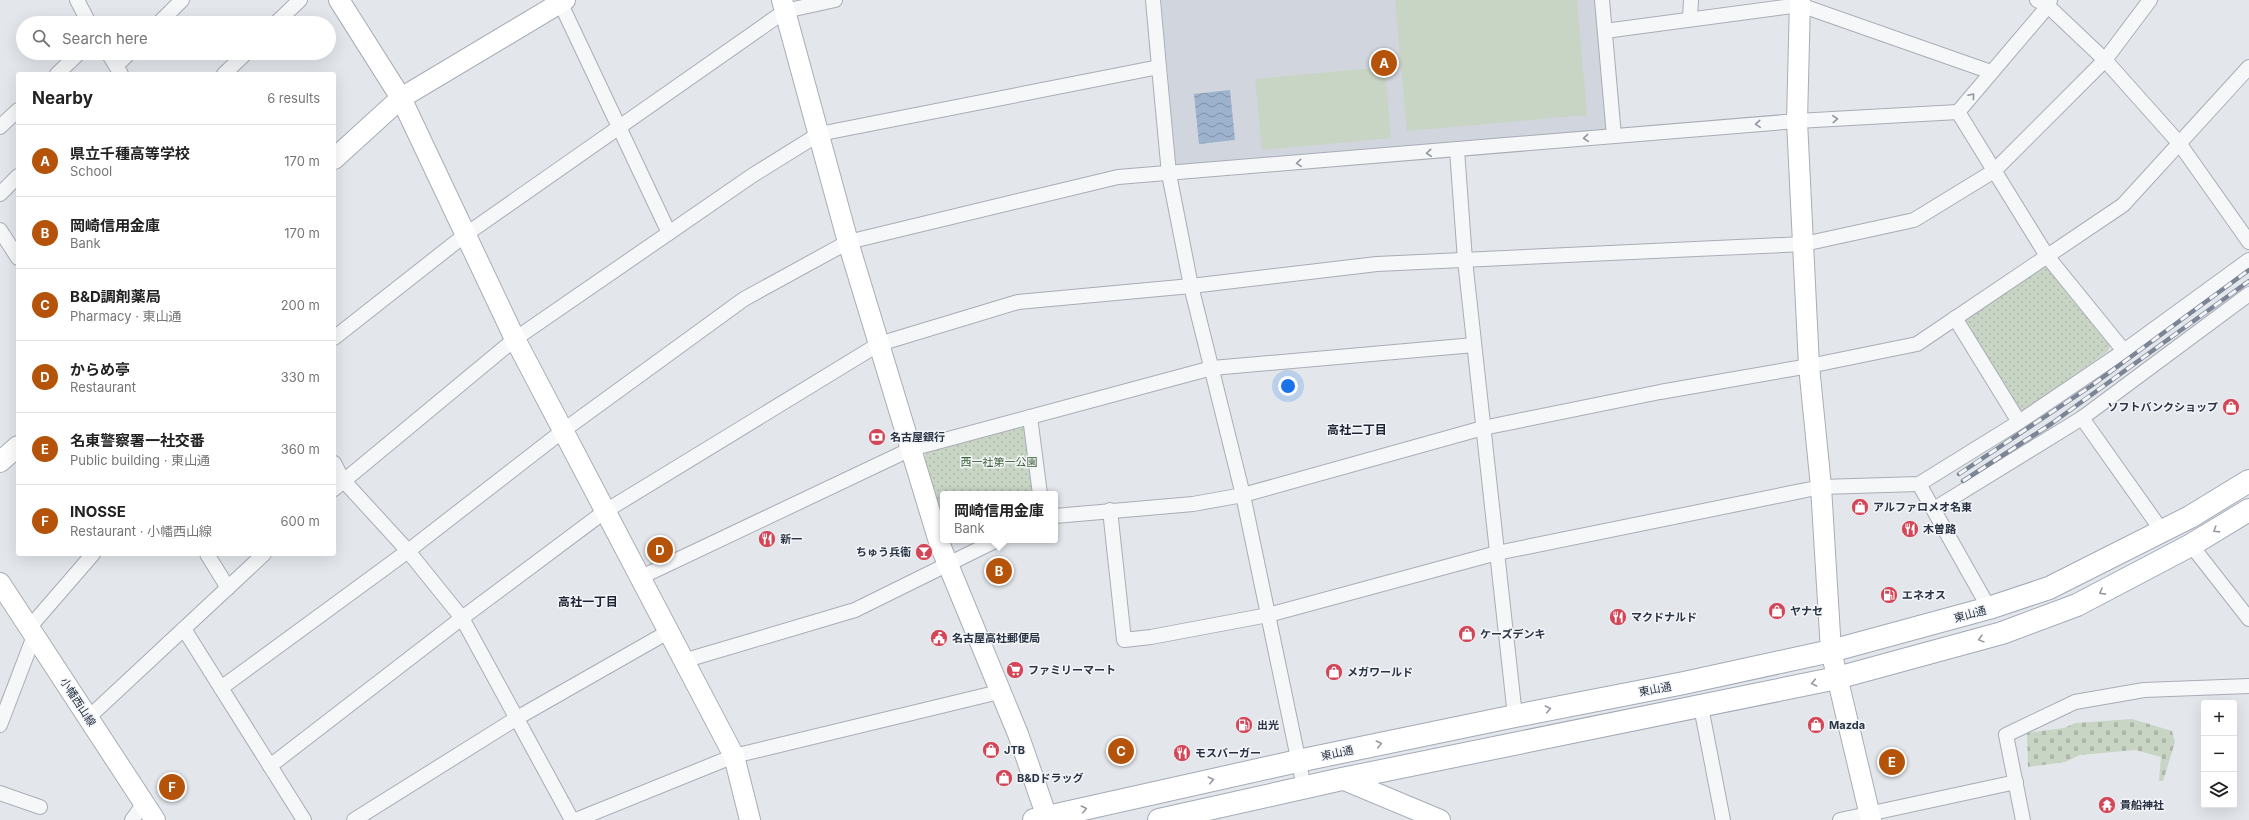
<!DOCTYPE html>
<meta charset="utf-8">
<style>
:root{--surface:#fff;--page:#f2f2f2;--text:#222;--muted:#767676;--line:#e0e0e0;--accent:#b45309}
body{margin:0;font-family:Inter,"Noto Sans JP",sans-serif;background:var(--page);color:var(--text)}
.controls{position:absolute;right:12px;bottom:12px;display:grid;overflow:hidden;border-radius:4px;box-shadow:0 4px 16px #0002}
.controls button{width:36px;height:36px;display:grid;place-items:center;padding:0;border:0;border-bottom:1px solid var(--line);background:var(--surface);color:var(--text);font:20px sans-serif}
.you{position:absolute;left:1288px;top:386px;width:14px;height:14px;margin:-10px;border:3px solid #fff;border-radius:50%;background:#1a73e8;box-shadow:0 0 0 6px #1a73e833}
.badge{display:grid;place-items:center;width:26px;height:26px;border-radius:50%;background:var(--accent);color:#fff;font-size:13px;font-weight:700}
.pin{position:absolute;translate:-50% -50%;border:2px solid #fff;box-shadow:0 1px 4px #0006}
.popup{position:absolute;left:940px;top:491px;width:118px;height:52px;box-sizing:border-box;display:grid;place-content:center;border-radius:4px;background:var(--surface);filter:drop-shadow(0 1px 3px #0005);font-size:13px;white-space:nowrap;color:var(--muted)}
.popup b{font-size:15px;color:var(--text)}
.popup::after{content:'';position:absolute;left:50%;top:100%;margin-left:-8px;border:8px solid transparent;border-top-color:var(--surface)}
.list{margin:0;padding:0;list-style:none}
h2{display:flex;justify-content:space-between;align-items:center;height:52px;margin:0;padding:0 16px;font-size:17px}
h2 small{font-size:13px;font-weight:400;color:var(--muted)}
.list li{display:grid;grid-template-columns:26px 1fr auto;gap:12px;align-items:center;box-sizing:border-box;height:72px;padding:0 16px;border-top:1px solid var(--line)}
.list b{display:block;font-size:15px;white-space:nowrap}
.list p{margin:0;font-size:13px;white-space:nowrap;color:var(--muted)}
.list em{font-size:13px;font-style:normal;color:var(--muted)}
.icon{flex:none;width:22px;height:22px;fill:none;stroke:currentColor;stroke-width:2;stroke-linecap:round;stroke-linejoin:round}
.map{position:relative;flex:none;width:2249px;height:820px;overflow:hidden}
.search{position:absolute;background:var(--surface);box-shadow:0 4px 16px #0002;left:16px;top:16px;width:320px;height:44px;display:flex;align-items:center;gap:10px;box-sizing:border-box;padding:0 14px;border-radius:22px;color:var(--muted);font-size:15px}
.panel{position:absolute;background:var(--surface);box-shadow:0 4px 16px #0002;left:16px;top:72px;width:320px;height:484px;border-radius:4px}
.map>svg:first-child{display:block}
.built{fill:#d1d5dd}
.grass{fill:url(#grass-dots)}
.cemetery{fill:url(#cemetery-stones)}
.garden{fill:#c8d5c4}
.water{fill:url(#water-waves)}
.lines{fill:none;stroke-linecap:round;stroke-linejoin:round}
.street-casing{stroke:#a8adb6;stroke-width:16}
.secondary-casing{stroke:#a8adb6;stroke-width:22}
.primary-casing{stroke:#a2aab7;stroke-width:24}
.street{stroke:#f6f7f9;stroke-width:14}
.secondary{stroke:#fff;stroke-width:20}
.primary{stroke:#fff;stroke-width:22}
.rail-casing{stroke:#7c8595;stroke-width:4.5}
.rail{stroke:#f3f5f8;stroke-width:3;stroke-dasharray:9;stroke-linecap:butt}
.oneway{stroke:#90959e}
.oneway2{stroke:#9499a2}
.labels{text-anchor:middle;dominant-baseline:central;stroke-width:3;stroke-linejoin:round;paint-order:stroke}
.poi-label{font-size:11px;font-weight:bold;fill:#2a3344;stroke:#f3f5f8;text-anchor:start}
.park-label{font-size:11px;fill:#3d6037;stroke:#f3f5f8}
.street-label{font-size:11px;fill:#2a3344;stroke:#f3f5f8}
.neighbourhood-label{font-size:12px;font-weight:bold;fill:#1c2435;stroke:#f3f5f8}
</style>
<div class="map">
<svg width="2249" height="820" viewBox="0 0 2249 820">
<defs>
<pattern id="grass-dots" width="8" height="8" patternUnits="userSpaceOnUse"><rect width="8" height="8" fill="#c8d5c4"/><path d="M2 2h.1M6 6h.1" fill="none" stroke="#acb7aa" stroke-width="1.8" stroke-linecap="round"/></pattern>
<pattern id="cemetery-stones" width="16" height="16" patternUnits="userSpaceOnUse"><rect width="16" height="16" fill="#c8d5c4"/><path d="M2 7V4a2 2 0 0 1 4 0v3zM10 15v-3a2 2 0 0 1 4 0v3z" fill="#acb7aa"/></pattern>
<pattern id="water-waves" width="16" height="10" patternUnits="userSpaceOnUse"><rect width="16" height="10" fill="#9db2cc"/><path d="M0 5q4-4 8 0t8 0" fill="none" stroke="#8091a7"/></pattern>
</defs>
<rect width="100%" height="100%" fill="#e3e6eb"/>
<path class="built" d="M1161,0H1595L1607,126L1604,131L1176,166Z"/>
<g class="grass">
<path d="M2043,265L2049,268L2111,344L2108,351L2024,410H2019L1963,321Z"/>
<path d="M1023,423L1027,426L1036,494H943V519L924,459L928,449Z"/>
</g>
<path class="cemetery" d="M2132,719L2172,731L2175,742L2163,781H2159L2161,757L2135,750L2080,755L2065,762L2028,767L2027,733L2064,728L2075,723Z"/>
<g class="garden">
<path d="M1395,0H1577L1587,115L1407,131Z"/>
<path d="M1385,67L1391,138L1262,150L1255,79Z"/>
</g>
<path class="water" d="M1230,90L1235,140L1199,144L1194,94Z"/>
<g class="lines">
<defs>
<g id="street">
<path d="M77,0L89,23"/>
<path d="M559,0L669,233"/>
<path d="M1153,0L1159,67"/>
<path d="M1602,0L1614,136"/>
<path d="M2037,0L2048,6L2105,60L2179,143L2249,242"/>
<path d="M1690,18L1691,0"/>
<path d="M159,23L182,0"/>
<path d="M276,23L300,0"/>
<path d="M1605,31L1800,5L1991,72"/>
<path d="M108,53L121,74"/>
<path d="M117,65L129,53"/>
<path d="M57,74L79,53"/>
<path d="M224,74L246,53"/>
<path d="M1958,112L2047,256L2124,351"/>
<path d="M0,127L18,110"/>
<path d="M1457,150L1465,260L1515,716"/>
<path d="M0,194L18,176"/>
<path d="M0,230L18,258"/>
<path d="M1955,318L2019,422"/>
<path d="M334,338L465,235L785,11L835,0"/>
<path d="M1030,417L1040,494"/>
<path d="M2082,418L2162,531"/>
<path d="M334,463L343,480L408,551L462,618L572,820"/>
<path d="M1919,484L1989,608"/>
<path d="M334,489L515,339L753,175L819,134L1159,67L1169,174L1191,286L1243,495L1304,787"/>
<path d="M1934,509L2082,418L2249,294"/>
<path d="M1110,510L1124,640L1151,637L1268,615L1497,553L1821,487L1919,484L2019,422L2124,351L2249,260"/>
<path d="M1055,516L1193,504L1243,495L1483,428L1660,392L1809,366L1917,344L2123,205L2249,67"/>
<path d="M2191,545L2249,619"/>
<path d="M207,554L228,588"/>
<path d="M639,578L911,449L1212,368L1474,345"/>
<path d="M29,628L93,554"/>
<path d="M184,629L304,820"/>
<path d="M683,661L855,610L997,540"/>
<path d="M221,688L408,551L564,430L744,299L848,242L1118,177L1797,121L1958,112L2048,6L2050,0"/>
<path d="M1701,707L1723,820"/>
<path d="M88,718L264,554"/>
<path d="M0,725L34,636"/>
<path d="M270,766L462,618L604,512L879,344L1018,302L1191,286L1377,264L1804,244L1914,220L1994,171L2105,60L2150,0"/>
<path d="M0,793L40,807"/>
<path d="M132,820L144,803"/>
<path d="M354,820L517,718L668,632"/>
<path d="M576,820L734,756L999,692"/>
<path d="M1840,820L2016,782"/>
<path d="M2023,820L2006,735L2075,702L2144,690L2249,686"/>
</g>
<g id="secondary">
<path d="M339,0L401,98L515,339L734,756L750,820"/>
<path d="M782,0L848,242L940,545L1018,734L1048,820"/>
<path d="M1800,0L1797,121L1809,366L1821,487L1831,651L1871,820"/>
<path d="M334,159L401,98L565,0"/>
<path d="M0,462L18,446"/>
<path d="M0,583L155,820"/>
<path d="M1342,779L1440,820"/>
</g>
<g id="primary">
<path d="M1034,820L1298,761L1515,716L1684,683L1831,651L1989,608L2049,588L2190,517L2249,481"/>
<path d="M1159,820L1342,779L1837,678L2002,633L2077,605L2191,545L2249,510"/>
</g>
</defs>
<use href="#street" class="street-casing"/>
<use href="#secondary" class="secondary-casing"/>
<use href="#primary" class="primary-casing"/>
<use href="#street" class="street"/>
<use href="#secondary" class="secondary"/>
<use href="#primary" class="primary"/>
<defs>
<g id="rail">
<path d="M1959,474L2091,386L2249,270"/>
<path d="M1963,481L2051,424L2249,281"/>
</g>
</defs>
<use href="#rail" class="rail-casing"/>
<use href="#rail" class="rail"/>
</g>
<defs><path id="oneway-chevron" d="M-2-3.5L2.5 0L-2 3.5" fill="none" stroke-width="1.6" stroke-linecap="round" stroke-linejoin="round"/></defs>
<g class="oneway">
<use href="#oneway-chevron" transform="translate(1972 96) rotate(-50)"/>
<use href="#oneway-chevron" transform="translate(1835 119) rotate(-3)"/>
<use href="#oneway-chevron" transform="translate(1758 124) rotate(176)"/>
<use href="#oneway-chevron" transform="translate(1586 138) rotate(175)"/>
<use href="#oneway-chevron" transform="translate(1429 153) rotate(175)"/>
<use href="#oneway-chevron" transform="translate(1299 163) rotate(175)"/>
</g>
<g class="oneway2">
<use href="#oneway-chevron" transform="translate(2216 530) rotate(148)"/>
<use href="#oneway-chevron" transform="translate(2102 592) rotate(152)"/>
<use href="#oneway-chevron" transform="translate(1981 639) rotate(165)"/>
<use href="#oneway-chevron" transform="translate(1814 683) rotate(168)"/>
<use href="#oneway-chevron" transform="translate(1548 709) rotate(-11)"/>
<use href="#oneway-chevron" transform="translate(1379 744) rotate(-12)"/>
<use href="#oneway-chevron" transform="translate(1211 780) rotate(-13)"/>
<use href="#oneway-chevron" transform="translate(1084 809) rotate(-13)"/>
</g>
<defs>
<symbol id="shop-disc" viewBox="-11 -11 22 22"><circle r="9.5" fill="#d24657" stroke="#f3f5f8"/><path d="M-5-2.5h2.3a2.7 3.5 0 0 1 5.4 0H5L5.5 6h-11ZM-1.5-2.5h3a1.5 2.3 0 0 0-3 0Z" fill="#fff"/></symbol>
<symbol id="bank-disc" viewBox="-11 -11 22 22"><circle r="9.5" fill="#d24657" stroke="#f3f5f8"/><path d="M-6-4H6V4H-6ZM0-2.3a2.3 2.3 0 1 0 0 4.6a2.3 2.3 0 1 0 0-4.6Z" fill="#fff"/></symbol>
<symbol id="restaurant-disc" viewBox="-11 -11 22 22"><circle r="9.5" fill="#d24657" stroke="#f3f5f8"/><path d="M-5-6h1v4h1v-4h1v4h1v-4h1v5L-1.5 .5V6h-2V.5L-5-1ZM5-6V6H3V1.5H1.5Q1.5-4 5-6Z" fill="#fff"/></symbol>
<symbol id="bar-disc" viewBox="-11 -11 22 22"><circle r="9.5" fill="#d24657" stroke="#f3f5f8"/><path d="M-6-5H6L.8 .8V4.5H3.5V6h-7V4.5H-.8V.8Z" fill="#fff"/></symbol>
<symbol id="fuel-disc" viewBox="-11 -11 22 22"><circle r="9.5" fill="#d24657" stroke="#f3f5f8"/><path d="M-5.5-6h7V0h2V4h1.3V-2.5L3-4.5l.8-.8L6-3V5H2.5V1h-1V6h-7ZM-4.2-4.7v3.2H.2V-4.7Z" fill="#fff"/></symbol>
<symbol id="civic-disc" viewBox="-11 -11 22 22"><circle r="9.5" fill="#d24657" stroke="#f3f5f8"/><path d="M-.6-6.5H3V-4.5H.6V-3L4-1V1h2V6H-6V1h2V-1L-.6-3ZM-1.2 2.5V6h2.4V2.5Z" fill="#fff"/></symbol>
<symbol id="supermarket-disc" viewBox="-11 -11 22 22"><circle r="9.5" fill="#d24657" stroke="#f3f5f8"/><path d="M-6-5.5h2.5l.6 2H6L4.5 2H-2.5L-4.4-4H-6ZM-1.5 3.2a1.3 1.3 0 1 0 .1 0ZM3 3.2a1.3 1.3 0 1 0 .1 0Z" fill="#fff"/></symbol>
<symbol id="temple-disc" viewBox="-11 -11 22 22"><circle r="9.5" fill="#d24657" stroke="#f3f5f8"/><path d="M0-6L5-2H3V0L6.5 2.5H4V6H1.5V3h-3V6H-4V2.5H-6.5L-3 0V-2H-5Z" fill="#fff"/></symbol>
</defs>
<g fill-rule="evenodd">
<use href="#shop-disc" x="2221" y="397" width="20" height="20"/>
<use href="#bank-disc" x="867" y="427" width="20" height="20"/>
<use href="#shop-disc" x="1850" y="497" width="20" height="20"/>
<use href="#restaurant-disc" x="1900" y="519" width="20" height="20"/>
<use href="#restaurant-disc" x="757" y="529" width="20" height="20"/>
<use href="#bar-disc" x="914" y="542" width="20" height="20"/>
<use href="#fuel-disc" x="1879" y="585" width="20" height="20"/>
<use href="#shop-disc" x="1767" y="601" width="20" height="20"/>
<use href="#restaurant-disc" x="1608" y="607" width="20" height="20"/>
<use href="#shop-disc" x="1457" y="624" width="20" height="20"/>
<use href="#civic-disc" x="929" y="628" width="20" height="20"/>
<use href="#supermarket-disc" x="1005" y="660" width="20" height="20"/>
<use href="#shop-disc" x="1324" y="662" width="20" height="20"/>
<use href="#fuel-disc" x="1234" y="715" width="20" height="20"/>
<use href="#shop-disc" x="1806" y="715" width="20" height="20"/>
<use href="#shop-disc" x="981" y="740" width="20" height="20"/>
<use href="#restaurant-disc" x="1172" y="743" width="20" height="20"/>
<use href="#shop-disc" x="994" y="768" width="20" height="20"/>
<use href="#temple-disc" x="2097" y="795" width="20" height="20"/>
</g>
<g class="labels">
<g class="poi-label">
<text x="2218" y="407" text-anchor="end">ソフトバンクショップ</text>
<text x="890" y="437">名古屋銀行</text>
<text x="1873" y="507">アルファロメオ名東</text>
<text x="1923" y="529">木曽路</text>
<text x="780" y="539">新一</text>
<text x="911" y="552" text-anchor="end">ちゅう兵衞</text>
<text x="1902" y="595">エネオス</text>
<text x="1790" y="611">ヤナセ</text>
<text x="1631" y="617">マクドナルド</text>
<text x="1480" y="634">ケーズデンキ</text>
<text x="952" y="638">名古屋高社郵便局</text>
<text x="1028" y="670">ファミリーマート</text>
<text x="1347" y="672">メガワールド</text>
<text x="1257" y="725">出光</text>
<text x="1829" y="725">Mazda</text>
<text x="1004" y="750">JTB</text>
<text x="1195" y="753">モスバーガー</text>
<text x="1017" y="778">B&amp;Dドラッグ</text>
<text x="2120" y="805">貴船神社</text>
</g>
<g class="park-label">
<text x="999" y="462">西一社第一公園</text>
</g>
<g class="street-label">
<text transform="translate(1970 614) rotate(-15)">東山通</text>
<text transform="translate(1655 689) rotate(-11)">東山通</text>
<text transform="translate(78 702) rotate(57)">小幡西山線</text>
<text transform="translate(1337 753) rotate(-12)">東山通</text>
</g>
<g class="neighbourhood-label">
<text x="1357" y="429">高社二丁目</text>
<text x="588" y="601">高社一丁目</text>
</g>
</g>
</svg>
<div class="controls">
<button>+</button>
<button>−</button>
<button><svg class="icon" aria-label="layers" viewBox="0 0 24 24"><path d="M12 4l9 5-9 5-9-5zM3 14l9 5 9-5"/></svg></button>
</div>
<div class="you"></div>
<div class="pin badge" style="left:1384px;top:63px">A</div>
<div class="pin badge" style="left:999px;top:571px">B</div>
<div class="popup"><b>岡崎信用金庫</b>Bank</div>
<div class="pin badge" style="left:1121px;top:751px">C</div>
<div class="pin badge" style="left:660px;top:550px">D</div>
<div class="pin badge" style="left:1892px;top:762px">E</div>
<div class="pin badge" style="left:172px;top:787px">F</div>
<div class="search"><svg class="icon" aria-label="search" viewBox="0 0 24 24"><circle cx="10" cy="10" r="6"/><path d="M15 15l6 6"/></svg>Search here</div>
<section class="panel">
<h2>Nearby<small>6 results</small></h2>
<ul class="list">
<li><span class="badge">A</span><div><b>県立千種高等学校</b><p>School</p></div><em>170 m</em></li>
<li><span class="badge">B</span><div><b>岡崎信用金庫</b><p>Bank</p></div><em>170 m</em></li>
<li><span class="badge">C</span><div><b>B&amp;D調剤薬局</b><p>Pharmacy · 東山通</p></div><em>200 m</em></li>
<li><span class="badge">D</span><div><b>からめ亭</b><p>Restaurant</p></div><em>330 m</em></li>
<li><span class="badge">E</span><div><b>名東警察署一社交番</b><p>Public building · 東山通</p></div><em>360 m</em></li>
<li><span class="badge">F</span><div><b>INOSSE</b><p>Restaurant · 小幡西山線</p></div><em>600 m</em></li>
</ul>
</section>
</div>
